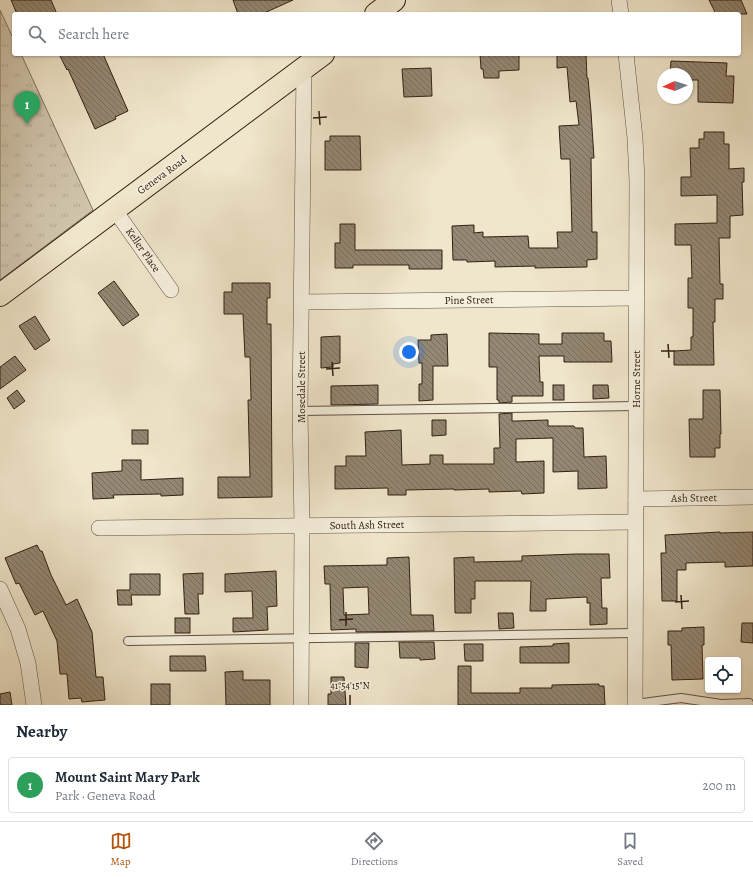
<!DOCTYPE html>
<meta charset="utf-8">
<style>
:root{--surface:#fff;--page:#f2f2f3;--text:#1f2937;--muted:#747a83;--line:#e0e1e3;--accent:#b45309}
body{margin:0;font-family:Alegreya,serif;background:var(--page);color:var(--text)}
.controls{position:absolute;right:12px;bottom:12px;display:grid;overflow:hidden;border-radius:4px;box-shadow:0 1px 3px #0004}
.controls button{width:36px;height:36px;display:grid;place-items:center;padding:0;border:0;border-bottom:1px solid var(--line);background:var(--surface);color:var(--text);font:20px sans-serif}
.compass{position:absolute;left:657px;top:68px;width:36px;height:36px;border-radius:50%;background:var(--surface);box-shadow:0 1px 3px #0004;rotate:267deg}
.you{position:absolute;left:409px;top:352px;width:14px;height:14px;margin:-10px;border:3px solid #fff;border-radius:50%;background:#1a73e8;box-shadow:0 0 0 6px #1a73e833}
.badge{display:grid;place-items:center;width:26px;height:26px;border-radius:50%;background:var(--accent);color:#fff;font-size:13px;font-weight:700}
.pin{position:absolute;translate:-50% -33px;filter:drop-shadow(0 1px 2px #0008)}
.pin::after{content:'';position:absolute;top:21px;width:14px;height:12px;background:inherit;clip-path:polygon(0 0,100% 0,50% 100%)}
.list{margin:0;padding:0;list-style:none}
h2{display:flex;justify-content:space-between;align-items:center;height:52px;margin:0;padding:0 16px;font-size:17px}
h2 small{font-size:13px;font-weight:400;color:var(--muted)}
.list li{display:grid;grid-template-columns:26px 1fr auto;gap:12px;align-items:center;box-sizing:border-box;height:56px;margin:0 8px 8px;padding:0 8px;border:1px solid var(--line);border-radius:4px}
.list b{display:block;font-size:15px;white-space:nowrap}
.list p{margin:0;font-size:13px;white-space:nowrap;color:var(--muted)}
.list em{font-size:13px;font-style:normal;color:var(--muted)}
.icon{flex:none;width:22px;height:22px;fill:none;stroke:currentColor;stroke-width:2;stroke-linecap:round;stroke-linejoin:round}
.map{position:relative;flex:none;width:753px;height:705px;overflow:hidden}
.search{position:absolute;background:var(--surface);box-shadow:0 1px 3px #0004;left:12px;right:12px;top:12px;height:44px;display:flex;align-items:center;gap:10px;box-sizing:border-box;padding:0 14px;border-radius:4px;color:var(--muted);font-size:15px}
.sheet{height:116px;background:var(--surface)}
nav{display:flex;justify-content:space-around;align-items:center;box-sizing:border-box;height:56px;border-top:1px solid var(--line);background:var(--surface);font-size:11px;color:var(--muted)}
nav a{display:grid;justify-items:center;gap:2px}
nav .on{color:var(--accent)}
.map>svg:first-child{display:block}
.park{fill:url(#park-tufts);stroke:#807360}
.building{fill:url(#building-back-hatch);stroke:#312114;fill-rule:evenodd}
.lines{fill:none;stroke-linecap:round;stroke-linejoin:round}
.service-casing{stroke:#615242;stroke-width:10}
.minor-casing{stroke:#615242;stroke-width:16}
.primary-casing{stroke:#312114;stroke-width:24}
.service{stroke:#f5efdd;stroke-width:8}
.minor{stroke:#f5efdd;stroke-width:15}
.primary{stroke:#f0e6cb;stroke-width:22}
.ticks{fill:none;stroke:#312114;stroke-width:1.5}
.labels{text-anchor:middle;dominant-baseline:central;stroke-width:3.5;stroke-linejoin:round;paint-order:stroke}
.street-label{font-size:11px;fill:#312114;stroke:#f5efdd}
.ticks-label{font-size:10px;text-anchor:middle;fill:#312114;stroke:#f5efdd;stroke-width:3.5;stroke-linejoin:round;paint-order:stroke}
</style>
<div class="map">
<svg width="753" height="705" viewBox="0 0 753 705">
<defs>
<pattern id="park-tufts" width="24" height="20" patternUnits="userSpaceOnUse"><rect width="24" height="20" fill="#d0c5ac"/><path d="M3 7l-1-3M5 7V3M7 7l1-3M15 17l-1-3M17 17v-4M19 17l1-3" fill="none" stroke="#b3a993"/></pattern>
<pattern id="building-back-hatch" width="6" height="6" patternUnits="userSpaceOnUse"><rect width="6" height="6" fill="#948773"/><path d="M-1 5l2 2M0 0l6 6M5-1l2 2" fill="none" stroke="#796e5d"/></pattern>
</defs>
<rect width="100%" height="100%" fill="#f0e6cb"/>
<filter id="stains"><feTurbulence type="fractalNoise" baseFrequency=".005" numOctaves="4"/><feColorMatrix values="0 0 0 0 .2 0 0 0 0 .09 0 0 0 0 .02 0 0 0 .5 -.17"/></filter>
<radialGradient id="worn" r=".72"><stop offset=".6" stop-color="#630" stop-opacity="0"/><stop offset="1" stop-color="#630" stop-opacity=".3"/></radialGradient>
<path class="park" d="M0,10L14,40V54H21L93,210L0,280Z"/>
<g class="building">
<path d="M11,0H51L57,14H17Z"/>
<path d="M233,0H293L262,14H238Z"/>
<path d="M709,0H741L747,14H716Z"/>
<path d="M59,54H103L128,111L115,117L116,119L95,129L68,69L67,70Z"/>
<path d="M480,54H519V70L499,71V78H484L483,69H481Z"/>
<path d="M557,54H586L587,78H588L591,112L594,158H591L592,232H597V259L587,260V267L535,268V266L495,267V261L467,262V260H453L452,226L474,225V233L483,232V237L528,236L529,248H558L557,232H572L570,159H561L559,126L579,125L576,101L570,102L567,67L557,68Z"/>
<path d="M671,61L727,63L726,76H734L733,103L698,102V80H687V74H670Z"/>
<path d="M431,68L432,96L404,97L402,69Z"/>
<path d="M704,132H724V144H729V169L744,168V182H742L743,215L730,216V238H719L720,284H723V299H715V322H713L714,365H674V351L691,350V337H693V308H688V278H692L691,245H675V224L717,223V195L681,196V177H691L690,148H699V139H704Z"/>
<path d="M330,136H360L361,170H325V141H330Z"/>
<path d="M340,224H355V250H442V269H409V265H353V268H335V243H340Z"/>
<path d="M114,281L139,315L123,326L98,293Z"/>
<path d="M232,283H270V298H267V324H271L272,497L218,498V477H250L248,400H251L250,357H245L243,314H224V292H232Z"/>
<path d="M35,316L50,340L35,350L19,326Z"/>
<path d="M489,333L539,334V344H562V333H604V341H611L612,362H564V356H539L540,382H543V396H512V402L499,403V400H497V367H489Z"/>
<path d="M447,334L448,366H433V400L419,401V384H422V363H419L418,340H431V335Z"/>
<path d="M340,336V363L333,364V367L321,368V337Z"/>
<path d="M15,356L26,370L0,389V367Z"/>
<path d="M378,385V404L331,405V386Z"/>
<rect x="553" y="385" width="11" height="15"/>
<path d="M593,385H608L609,398L593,399Z"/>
<path d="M17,390L25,401L14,409L7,398Z"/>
<path d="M703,390H720L721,434H720V448H715V457H690L689,419H703Z"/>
<path d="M512,413V421H516L548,420V426H574L575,428H583L584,457L606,456L607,488L578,489V471L553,472V438L516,439V462L544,461V493L522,494L521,491L489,492V489L454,490V489L406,490V495H388V488L335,489V466H346V456H366L365,432L401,430L402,465L430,464V455H443V464H494V448H500L499,414Z"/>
<path d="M432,420H446V435L432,436Z"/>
<rect x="132" y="430" width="16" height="14"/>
<path d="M122,460H141V480L183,478V495L161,496V494L113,495L114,498L93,499L92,473L122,471Z"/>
<path d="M720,532V533L753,532V566L725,567V562L686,563V570H677V601H662L661,553H666L665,535Z"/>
<path d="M37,545L40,551H42L51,575L66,605L77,599L92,632L96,677H103L105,700L82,702L81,698L69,699L67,674H60L57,641L43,611L35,615L19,583L16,584L5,558Z"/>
<path d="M576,554H609L610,578H601L602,608H607V624L590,625V603H587V597L546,599V611H530L531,581H475V599H471V613H455L454,558L474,557V562L522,561V556Z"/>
<path d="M409,557L411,615H433L434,631L356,632V629L331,630L330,584H325L324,566L387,565V558ZM368,587L369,614L344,615L343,588Z"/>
<path d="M276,571L277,606L267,607L268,630L233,632V618H253L252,591L225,592V574Z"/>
<path d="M203,573V594H198L199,614H185L183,574Z"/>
<path d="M130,574H160V595H131L132,605H118L117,590H130Z"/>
<path d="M498,613H513L514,628L499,629Z"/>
<rect x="175" y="618" width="15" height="15"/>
<path d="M742,623H753V643L741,642Z"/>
<path d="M704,627V645H702L703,679L672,680L671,645H668V631H682V628Z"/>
<path d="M399,642H434L435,659L420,660V658H400Z"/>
<path d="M355,643H369L368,668L355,667Z"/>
<path d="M569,643V663H520V647L553,646V644Z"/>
<path d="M464,644H483V661H465Z"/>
<path d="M170,656H205L206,671H170Z"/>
<path d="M458,666H471V693H520V688H552V685L599,684V686H604L605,705H458Z"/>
<path d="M243,671V680H270V705H226L225,672Z"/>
<path d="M331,677H344L346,705H328V694H331Z"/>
<rect x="151" y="684" width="19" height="21"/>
<path d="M10,692L12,705H0V694Z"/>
</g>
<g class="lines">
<defs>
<g id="service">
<path d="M300,411L636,406"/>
<path d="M128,641L635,633"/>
<path d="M635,704L681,698L721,704L749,703"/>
</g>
<g id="minor">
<path d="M619,0L621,14"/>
<path d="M626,54L635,138L637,181L635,705"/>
<path d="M114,209L171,290"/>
<path d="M302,302L636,298"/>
<path d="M636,499L753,497"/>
<path d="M99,528L635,522"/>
<path d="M0,589L18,629L28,663L34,705"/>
<path d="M301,705L302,525L300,411L304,68"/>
</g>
<g id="primary">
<path d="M376,14L394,0"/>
<path d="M0,295L323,54"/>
</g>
</defs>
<use href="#service" class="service-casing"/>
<use href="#minor" class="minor-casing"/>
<use href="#primary" class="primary-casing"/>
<use href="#service" class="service"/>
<use href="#minor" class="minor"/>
<use href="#primary" class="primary"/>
</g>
<path class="ticks" d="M319,111L320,125M313,118L327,117M668,344L669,358M661,351H675M332,362L333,376M326,369L340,368M681,595L682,609M675,602L689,601M346,612V626M339,620L353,619M350,695V705"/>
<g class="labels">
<g class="street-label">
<text transform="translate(162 175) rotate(-36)">Geneva Road</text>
<text transform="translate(143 250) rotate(55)">Keller Place</text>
<text transform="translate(469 300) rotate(-1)">Pine Street</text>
<text transform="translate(636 379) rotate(-90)">Horne Street</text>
<text transform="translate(301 387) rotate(-90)">Mosedale Street</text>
<text transform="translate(694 498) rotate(-1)">Ash Street</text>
<text transform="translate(367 525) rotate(-1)">South Ash Street</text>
</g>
</g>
<g class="ticks-label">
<text x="350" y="689">41°54'15"N</text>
</g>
<rect width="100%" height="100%" filter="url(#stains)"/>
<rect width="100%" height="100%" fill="url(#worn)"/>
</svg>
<div class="controls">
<button><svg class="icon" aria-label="locate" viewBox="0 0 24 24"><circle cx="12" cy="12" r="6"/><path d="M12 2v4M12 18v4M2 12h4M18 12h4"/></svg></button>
</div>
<svg class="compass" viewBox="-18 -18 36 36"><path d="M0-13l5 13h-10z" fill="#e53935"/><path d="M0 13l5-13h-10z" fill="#747a83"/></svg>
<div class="you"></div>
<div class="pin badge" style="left:27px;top:124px;background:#2e9e5b">1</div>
<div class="search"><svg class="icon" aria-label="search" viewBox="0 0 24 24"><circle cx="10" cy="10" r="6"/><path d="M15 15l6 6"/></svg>Search here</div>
</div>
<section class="sheet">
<h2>Nearby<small></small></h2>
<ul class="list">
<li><span class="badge" style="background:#2e9e5b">1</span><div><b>Mount Saint Mary Park</b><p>Park · Geneva Road</p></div><em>200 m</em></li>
</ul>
</section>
<nav>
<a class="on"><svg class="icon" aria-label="map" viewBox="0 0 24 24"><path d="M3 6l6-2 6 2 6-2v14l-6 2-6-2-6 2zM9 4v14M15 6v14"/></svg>Map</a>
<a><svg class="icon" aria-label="directions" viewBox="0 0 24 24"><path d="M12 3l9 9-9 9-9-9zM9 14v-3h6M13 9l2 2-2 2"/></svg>Directions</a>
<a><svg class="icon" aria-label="saved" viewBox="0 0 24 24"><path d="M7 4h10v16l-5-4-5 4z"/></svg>Saved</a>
</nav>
